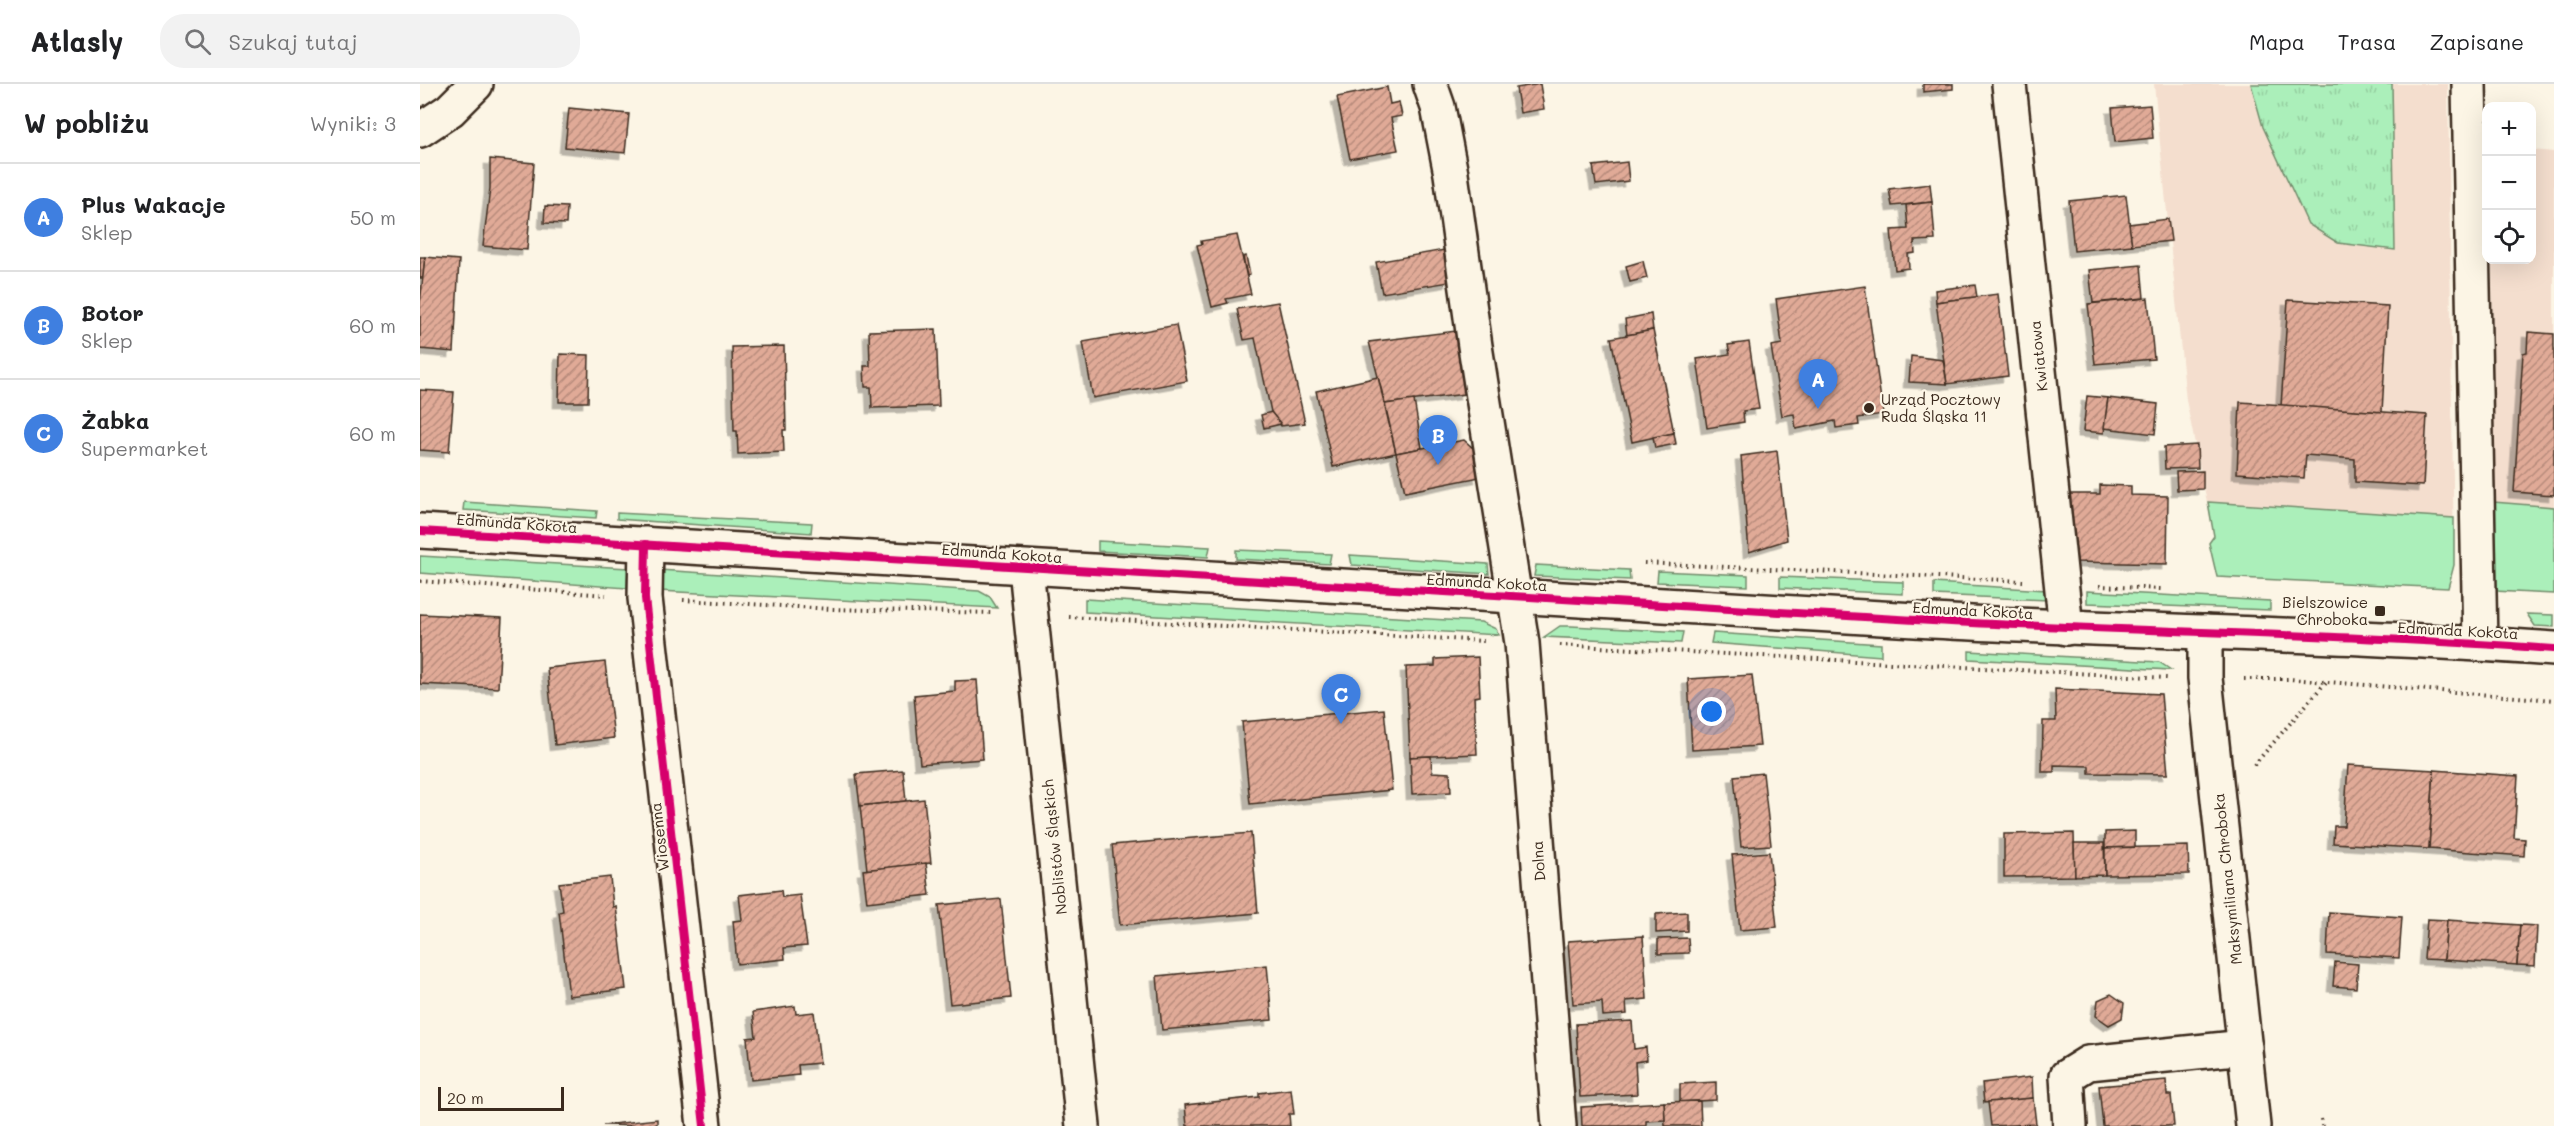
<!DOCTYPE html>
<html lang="pl">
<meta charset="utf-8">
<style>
:root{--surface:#fff;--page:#f2f2f2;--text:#202124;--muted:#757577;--line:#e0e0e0;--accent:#1a73e8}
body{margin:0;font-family:Mali,sans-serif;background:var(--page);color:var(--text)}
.controls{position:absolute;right:18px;top:18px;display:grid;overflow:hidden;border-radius:12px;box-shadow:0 6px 24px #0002}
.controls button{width:54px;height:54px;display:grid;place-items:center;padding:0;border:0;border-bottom:2px solid var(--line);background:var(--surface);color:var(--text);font:30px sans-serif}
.scale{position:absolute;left:18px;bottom:15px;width:126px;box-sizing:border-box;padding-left:6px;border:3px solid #3b2a1e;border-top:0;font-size:16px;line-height:21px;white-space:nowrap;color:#3b2a1e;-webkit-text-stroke:4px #fcf5e5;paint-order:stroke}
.you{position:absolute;left:1292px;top:628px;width:21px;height:21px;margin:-15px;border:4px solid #fff;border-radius:50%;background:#1a73e8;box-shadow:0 0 0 9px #1a73e833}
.badge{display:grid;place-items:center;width:39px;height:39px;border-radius:50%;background:var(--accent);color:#fff;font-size:20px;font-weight:700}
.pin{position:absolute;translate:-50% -50px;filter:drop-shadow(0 2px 3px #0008)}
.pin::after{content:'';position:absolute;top:32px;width:21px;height:18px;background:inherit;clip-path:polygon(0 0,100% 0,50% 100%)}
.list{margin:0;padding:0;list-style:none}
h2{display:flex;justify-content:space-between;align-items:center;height:78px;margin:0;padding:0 24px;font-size:26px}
h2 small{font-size:20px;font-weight:400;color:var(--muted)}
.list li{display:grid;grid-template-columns:39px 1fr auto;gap:18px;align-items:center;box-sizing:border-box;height:108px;padding:0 24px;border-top:2px solid var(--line)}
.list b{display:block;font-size:22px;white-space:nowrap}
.list p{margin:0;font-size:20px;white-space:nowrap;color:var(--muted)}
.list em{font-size:20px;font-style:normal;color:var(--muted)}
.icon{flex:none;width:33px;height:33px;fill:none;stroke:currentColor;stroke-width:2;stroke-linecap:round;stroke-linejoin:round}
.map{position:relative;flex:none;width:2134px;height:1042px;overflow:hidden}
header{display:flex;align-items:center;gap:36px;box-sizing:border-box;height:84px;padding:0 30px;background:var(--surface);border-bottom:2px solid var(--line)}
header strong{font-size:28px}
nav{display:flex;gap:33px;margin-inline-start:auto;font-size:21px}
.search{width:420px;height:54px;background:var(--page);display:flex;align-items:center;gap:15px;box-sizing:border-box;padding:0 21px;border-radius:24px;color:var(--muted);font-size:22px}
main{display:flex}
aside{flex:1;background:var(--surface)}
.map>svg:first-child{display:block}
.built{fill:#f4dece}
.grass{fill:#abefba;stroke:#738c6c;stroke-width:1.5}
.park{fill:url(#park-tufts);stroke:#738c6c;stroke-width:1.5}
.building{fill:url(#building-hatch);stroke:#3b2a1e;stroke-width:1.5;filter:url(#shadow)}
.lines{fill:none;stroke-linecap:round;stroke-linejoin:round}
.minor-casing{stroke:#3b2a1e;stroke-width:38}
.path{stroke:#3b2a1e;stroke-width:4;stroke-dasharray:1.5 4.5;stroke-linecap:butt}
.minor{stroke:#fcf5e5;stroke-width:33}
.cycleway-casing{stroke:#fcf5e5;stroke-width:11}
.cycleway{stroke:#d6006c;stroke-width:8}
.poi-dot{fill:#3b2a1e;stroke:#fcf5e5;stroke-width:2}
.labels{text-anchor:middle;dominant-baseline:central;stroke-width:4.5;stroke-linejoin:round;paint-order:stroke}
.street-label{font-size:15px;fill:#3b2a1e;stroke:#fcf5e5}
.poi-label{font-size:15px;fill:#3b2a1e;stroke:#fcf5e5;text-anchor:start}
</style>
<header>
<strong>Atlasly</strong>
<div class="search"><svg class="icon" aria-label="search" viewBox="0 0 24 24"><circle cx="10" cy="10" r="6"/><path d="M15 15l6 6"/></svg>Szukaj tutaj</div>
<nav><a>Mapa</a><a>Trasa</a><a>Zapisane</a></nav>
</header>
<main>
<aside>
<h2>W pobliżu<small>Wyniki: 3</small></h2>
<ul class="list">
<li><span class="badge" style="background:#3f7fe0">A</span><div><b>Plus Wakacje</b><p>Sklep</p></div><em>50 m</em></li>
<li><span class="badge" style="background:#3f7fe0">B</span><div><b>Botor</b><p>Sklep</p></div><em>60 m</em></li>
<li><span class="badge" style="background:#3f7fe0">C</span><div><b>Żabka</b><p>Supermarket</p></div><em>60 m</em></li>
</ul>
</aside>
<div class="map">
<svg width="2134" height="1042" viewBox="0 0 2134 1042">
<defs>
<pattern id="park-tufts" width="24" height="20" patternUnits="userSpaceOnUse" patternTransform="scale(1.5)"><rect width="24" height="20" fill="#abefba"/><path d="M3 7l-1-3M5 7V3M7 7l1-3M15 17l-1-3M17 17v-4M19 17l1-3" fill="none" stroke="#94cd9f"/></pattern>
<pattern id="building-hatch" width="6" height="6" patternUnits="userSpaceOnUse" patternTransform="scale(1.5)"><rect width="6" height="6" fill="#e0aa97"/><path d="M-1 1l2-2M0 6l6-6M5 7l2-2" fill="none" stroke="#b78b7b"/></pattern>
<filter id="shadow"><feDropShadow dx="-5.5" dy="5.5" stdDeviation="0" flood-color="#0004"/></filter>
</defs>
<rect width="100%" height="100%" fill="#fcf5e5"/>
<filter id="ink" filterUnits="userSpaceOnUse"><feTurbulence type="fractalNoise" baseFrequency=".0167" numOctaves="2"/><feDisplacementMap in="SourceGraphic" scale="12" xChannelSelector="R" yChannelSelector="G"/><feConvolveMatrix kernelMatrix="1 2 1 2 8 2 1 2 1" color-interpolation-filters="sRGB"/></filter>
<g filter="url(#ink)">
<g class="built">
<path d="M1734,0H2028L2034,481L2028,504L1797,493L1789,459L1794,452L1766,316Z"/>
<path d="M2112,66L2134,68V423L2073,418L2072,176H2112Z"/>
</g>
<g class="grass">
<path d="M44,418L177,427L176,434L43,426Z"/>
<path d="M1788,418L2034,434V481L2028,504L1797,493L1789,459L1794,452Z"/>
<path d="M2073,418L2134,423V510L2074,507Z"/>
<path d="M197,429L392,439L391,449L197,435Z"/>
<path d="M678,457L790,463L788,473L678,467Z"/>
<path d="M816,466L911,470L909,480L816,475Z"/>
<path d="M930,471L1068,480L1069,490L932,481Z"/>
<path d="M0,472L208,484L207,504L0,489Z"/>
<path d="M1116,481L1209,486L1210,496L1114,492Z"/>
<path d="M239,486L559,507L570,513L577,524L239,507Z"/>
<path d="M1238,487L1328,491V502L1237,498Z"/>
<path d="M1360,493L1483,498V510L1360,504Z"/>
<path d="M1514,499L1627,506L1628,516L1514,511Z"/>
<path d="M1667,507L1850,517V526L1667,519Z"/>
<path d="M665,515L1061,538L1076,545L1079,551L665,528Z"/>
<path d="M2107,530L2134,531V543L2115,542Z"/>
<path d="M1140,542H1151L1263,548L1261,559L1124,553Z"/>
<path d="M1293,549L1461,560V572L1291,559Z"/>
<path d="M1549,567L1739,578L1751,586L1549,575Z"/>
</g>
<path class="park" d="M1831,0H1972L1975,166L1918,159L1888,140L1843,43Z"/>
<g class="building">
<path d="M1120,0L1124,25L1100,29L1096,4Z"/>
<path d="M1503,0H1533V5L1503,8Z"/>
<path d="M967,3L970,20L979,18L982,32L971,34L978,66L930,75L917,13Z"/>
<path d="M1730,21L1733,54L1695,58L1692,24Z"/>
<path d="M149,24L209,30L205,69L145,63Z"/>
<path d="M70,75L114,79L107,166L63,162L70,104Z"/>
<path d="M1207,78L1209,97L1176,101L1173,82Z"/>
<path d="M1510,100L1512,118L1472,122L1469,105Z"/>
<path d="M1706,111L1712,161L1654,167L1649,117Z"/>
<path d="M1512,118L1515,156L1494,157L1495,169L1488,170L1489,184L1475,186L1471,146L1488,145L1486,121Z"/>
<path d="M125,122L147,123L146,140L124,139Z"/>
<path d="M1748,135L1751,157L1712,161L1709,140Z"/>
<path d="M817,151L831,210L806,215L808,219L792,223L777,161L782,160L781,157Z"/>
<path d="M1024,166L1030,198L962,209L956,178Z"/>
<path d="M826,172L830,191L827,192L823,173Z"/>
<path d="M0,173H5L3,194H0Z"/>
<path d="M5,173L39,176L34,268L0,265V220Z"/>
<path d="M1223,177L1227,194L1210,198L1206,182Z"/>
<path d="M1721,181L1724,214L1673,219L1669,186Z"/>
<path d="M1555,201L1557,213L1516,218L1515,206Z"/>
<path d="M1445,202L1463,330L1438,334L1439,341L1416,344L1415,337L1376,345L1374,330L1362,332L1351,262L1362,260L1356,215Z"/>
<path d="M1578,210L1588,292L1527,300L1516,218Z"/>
<path d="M1728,214L1734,275L1675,280L1668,220Z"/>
<path d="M1868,216L1968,222L1962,328L1861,322Z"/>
<path d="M858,218L885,339L861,342L851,328L835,254L824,256L817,225Z"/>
<path d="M1231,230L1233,246L1207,251L1205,235Z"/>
<path d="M756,241L767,297L673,314L663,258Z"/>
<path d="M516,245L519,322L452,324L451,303H445L444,282H450L449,247Z"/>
<path d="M1233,246L1254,349L1212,358L1191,254Z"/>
<path d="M1036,247L1045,310L965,320L949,258Z"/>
<path d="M2108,248L2134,250V411L2094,408L2103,269L2107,268Z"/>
<path d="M1329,258L1339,325L1323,327L1324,338L1287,344L1277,275L1310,270L1308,261Z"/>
<path d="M364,262L366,346H363L364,368L318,370L317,347H314L312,263Z"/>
<path d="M140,270L169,271L168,318H139Z"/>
<path d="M1491,272L1523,276L1527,300L1489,298Z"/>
<path d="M958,293L976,369L913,383L896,307Z"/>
<path d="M0,306L34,308L29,368L0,366Z"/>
<path d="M1667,312L1688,314L1684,349L1663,347Z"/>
<path d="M1688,314L1738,320L1735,350L1684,344Z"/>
<path d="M994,316L1002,364L976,369L965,320Z"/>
<path d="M1820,318L2007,331L2003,402L1935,398V375L1886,371L1884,394L1817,389Z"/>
<path d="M851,328L861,340L844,344L841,331Z"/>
<path d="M1254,349L1256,360L1235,364L1233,353Z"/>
<path d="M1044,356L1054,365L1060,393L985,408L976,369Z"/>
<path d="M1777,361L1778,384L1745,385L1744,363Z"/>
<path d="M1357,367L1367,456L1329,468L1321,372Z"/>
<path d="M1783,387V405L1757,406L1756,388Z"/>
<path d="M1680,401L1711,402V411L1748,412L1747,480L1657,478L1649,410H1680Z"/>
<path d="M0,530L82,534L78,604L0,600Z"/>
<path d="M1058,573L1060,612L1054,613L1057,670L990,673L986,583L1015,582V575Z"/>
<path d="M185,578L194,654L135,661L127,584Z"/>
<path d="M1332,591L1340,662L1272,666L1268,595Z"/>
<path d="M557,596L563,675L500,680L494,611L535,607V597Z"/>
<path d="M1635,605L1741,610L1748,690L1669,689V682L1634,681V688H1622L1623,637H1636Z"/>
<path d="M964,625L972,706L830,720L822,638Z"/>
<path d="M1011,672L1012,688L1030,689L1031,708L992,710L990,673Z"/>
<path d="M1928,681L2014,686L2009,765L1913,759L1914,742H1924Z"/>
<path d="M483,686L486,717L440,722L436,690Z"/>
<path d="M2014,686L2098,692L2094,754L2105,755L2104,772L2009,765Z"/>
<path d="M1343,689L1351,761L1321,763L1314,692Z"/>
<path d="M504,715L511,779L447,786L440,722Z"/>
<path d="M1715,747V763L1685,764V748Z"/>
<path d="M831,749L838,829L700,841L692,761Z"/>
<path d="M1654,749L1655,792L1584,793V750Z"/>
<path d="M1654,759H1684L1685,791L1655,792Z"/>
<path d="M1768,762L1769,790L1685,791V764Z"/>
<path d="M1349,768L1357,843L1320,846L1312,771Z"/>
<path d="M506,779L510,811L447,818L443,786Z"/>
<path d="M190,793L193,823L196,822L206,905L149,912L139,828L143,827L139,799Z"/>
<path d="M361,806L362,813L380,811L387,862L364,864L365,875L317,880L313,837L322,836L319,811Z"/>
<path d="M581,815L591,914L530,920L519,821Z"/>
<path d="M1267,828V847L1236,849V830Z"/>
<path d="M1909,828L1982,833L1979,874L1907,870Z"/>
<path d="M2007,835L2027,836L2024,876L2004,875Z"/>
<path d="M2027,836L2100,841L2097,881L2024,876Z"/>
<path d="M2100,841L2117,842L2115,882L2097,881Z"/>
<path d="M1223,852L1227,915L1206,917L1207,930L1183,932L1182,918L1153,920L1148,857Z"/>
<path d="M1268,854L1269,869L1238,870V855Z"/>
<path d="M1915,878L1938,880L1936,904L1913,902Z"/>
<path d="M847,881L852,936L742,946L737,892Z"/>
<path d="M1691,910L1704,919L1702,934L1689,941L1676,932L1678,916Z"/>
<path d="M375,922L376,930L394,928L400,979L378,981L379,991L331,996L327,954L336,953L333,928Z"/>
<path d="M1212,937L1214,965L1226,963L1227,976L1215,978L1217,1010L1160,1013L1156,940Z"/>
<path d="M1612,993L1613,1014L1564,1019L1562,999Z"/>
<path d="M1746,996L1747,1011H1751L1754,1042H1683L1679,1002Z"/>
<path d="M1296,998V1016L1260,1018V1000Z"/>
<path d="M871,1005L874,1030H869L870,1042H767L765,1021L839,1013V1009Z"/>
<path d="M1613,1014L1616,1040L1571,1042L1568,1018Z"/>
<path d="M1280,1017L1281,1042H1245L1244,1018Z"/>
<path d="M1244,1018L1245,1036L1226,1037V1042H1162L1161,1023Z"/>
<path d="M237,1035V1040L232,1042L183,1041Z"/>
</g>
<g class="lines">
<defs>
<g id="minor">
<path d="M1010,0L1018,23L1031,90L1055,262L1102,559L1139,1042"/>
<path d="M1589,0L1646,544"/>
<path d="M2049,0L2060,560"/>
<path d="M0,46L30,26L56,0"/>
<path d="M0,447C504,479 1008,510 1512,537C1719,548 1927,550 2134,565"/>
<path d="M226,460L225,514L284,1042"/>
<path d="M606,484L663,1042"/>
<path d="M1785,548V594L1833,1042"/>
<path d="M1650,1042L1647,992L1668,979L1825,963"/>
</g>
</defs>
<use href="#minor" class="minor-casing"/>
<g class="path">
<path d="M1224,479L1603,497"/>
<path d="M0,497L186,511"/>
<path d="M1679,502L1741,505"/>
<path d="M263,516L411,525L573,529"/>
<path d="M649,533L1064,557"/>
<path d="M1140,561L1747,594"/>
<path d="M1824,595H1870L2134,616"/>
<path d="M1834,681L1906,598"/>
<path d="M1901,1035L1902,1042"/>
</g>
<use href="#minor" class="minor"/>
<defs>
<g id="cycleway">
<path d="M0,447C504,479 1008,510 1512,537C1719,548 1927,550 2134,565"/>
<path d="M226,460L225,514L284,1042"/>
</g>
</defs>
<use href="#cycleway" class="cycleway-casing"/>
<use href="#cycleway" class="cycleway"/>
</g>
</g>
<g class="poi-dot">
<circle cx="1449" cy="324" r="6"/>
<rect x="1954" y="521" width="12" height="12" rx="3"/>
</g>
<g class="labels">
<g class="street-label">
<text transform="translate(1618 272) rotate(-96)">Kwiatowa</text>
<text transform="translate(97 439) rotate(4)">Edmunda Kokota</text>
<text transform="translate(582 469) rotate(4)">Edmunda Kokota</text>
<text transform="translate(1067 498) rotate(3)">Edmunda Kokota</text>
<text transform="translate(1553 526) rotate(3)">Edmunda Kokota</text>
<text transform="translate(2038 546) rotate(3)">Edmunda Kokota</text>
<text transform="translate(239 753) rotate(-97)">Wiosenna</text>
<text transform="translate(634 763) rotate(-96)">Noblistów Śląskich</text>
<text transform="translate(1118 777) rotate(-94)">Dolna</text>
<text transform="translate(1807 795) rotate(-96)">Maksymiliana Chroboka</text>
</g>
<g class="poi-label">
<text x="1461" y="315">Urząd Pocztowy<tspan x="1461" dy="17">Ruda Śląska 11</tspan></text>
<text x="1948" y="518" text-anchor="end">Bielszowice<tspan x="1948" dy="17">Chroboka</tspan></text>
</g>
</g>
</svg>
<div class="controls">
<button>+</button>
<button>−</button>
<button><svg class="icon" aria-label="locate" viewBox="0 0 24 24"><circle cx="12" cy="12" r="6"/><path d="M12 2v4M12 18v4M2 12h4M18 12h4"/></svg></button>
</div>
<div class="scale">20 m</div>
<div class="you"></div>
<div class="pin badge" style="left:1398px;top:325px;background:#3f7fe0">A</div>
<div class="pin badge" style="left:1018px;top:381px;background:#3f7fe0">B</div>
<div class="pin badge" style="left:921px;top:640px;background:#3f7fe0">C</div>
</div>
</main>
